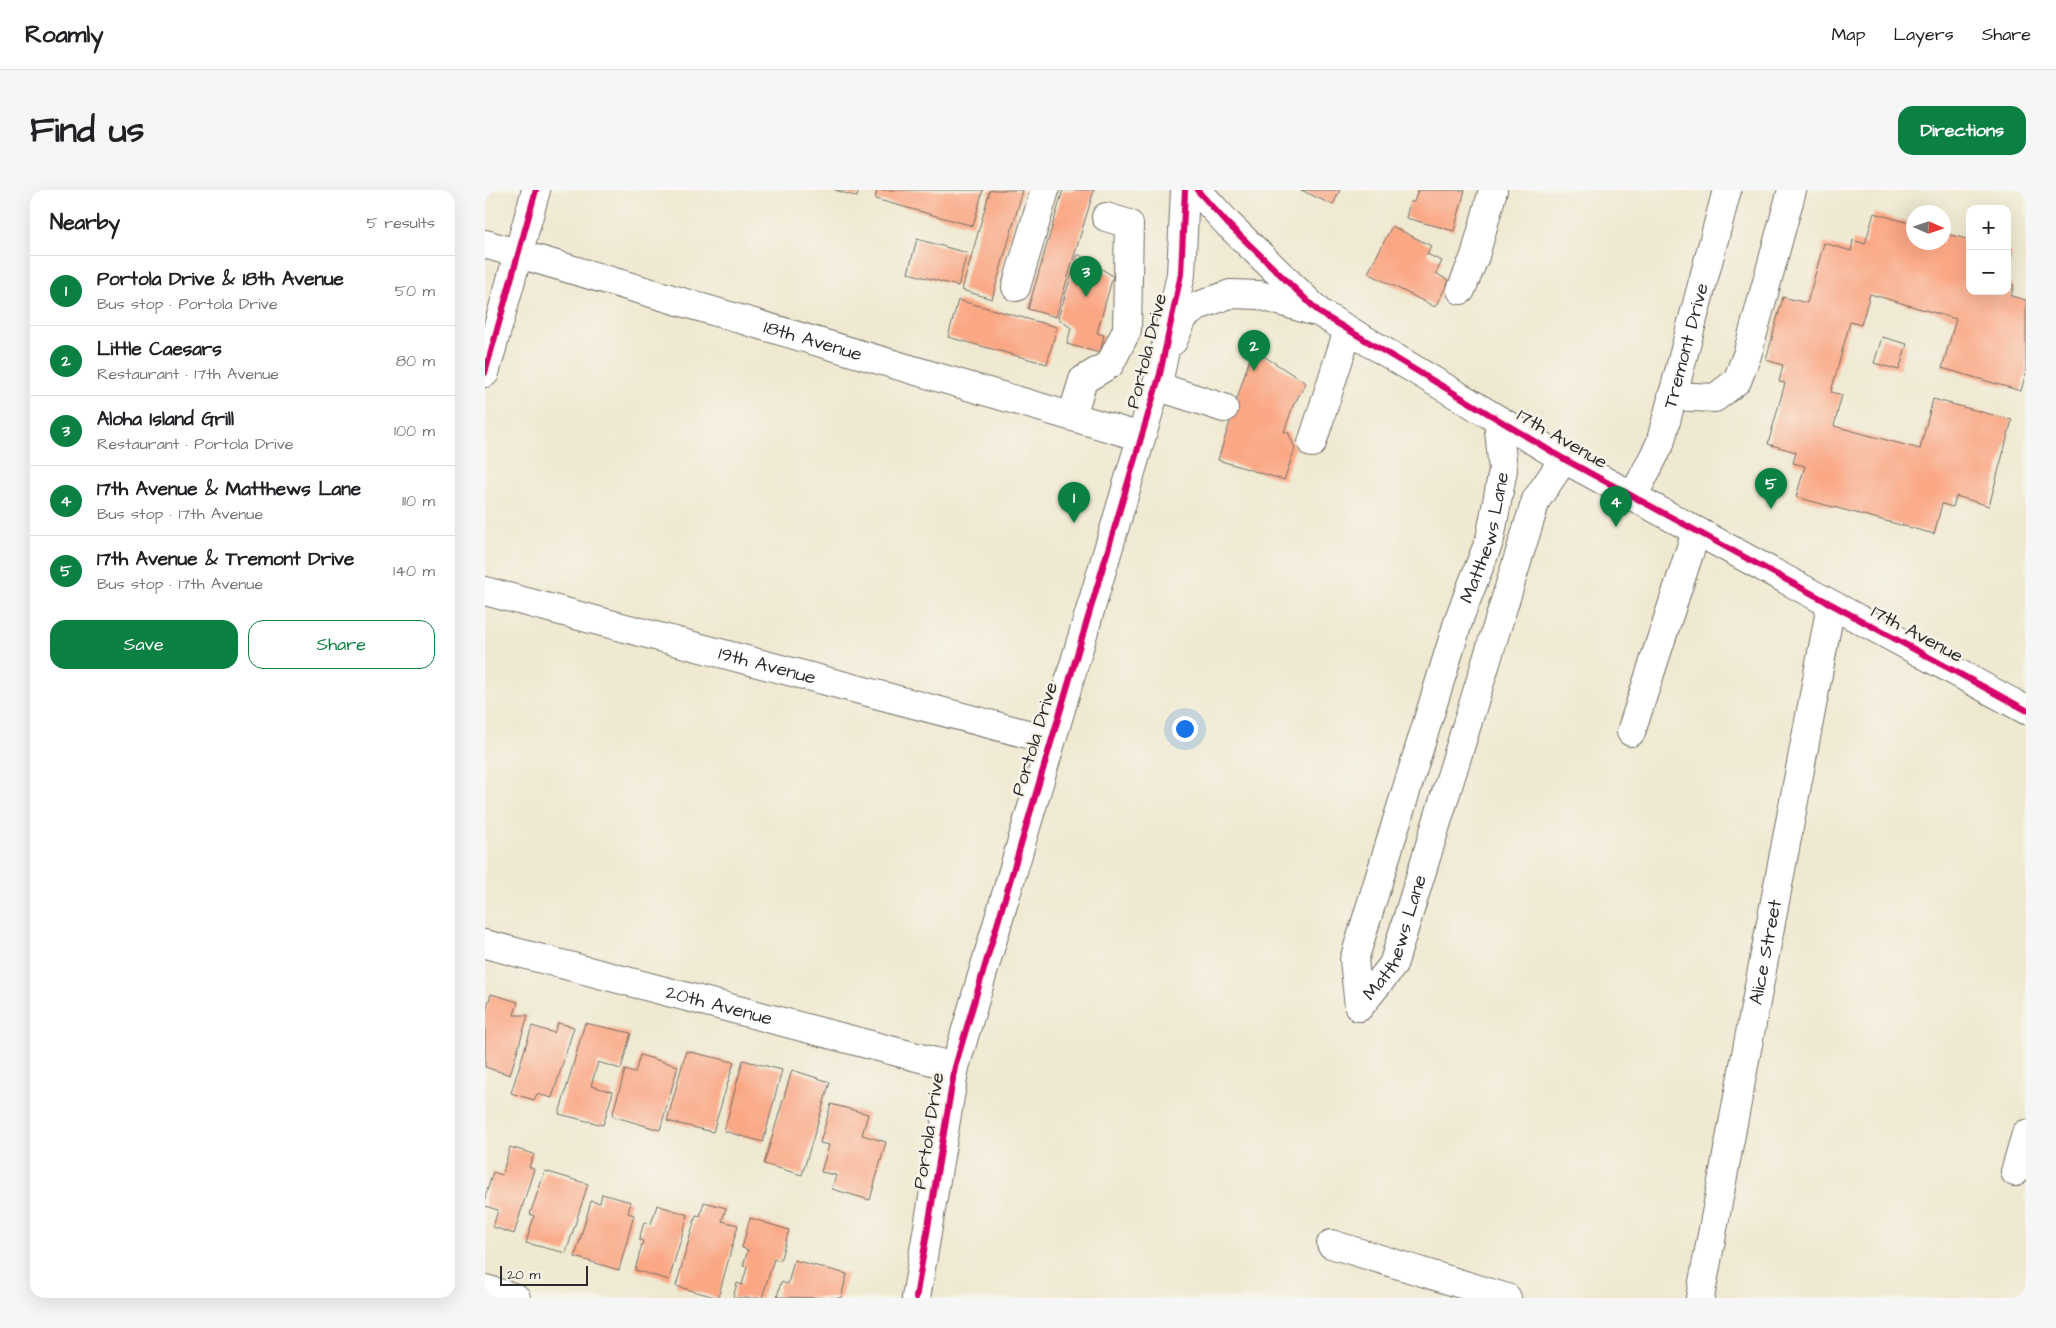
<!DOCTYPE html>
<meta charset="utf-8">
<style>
:root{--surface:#fff;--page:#f6f6f6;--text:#202124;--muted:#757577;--line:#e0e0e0;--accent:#0b8043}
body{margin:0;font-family:"Architects Daughter",sans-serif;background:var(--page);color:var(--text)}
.controls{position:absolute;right:15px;top:15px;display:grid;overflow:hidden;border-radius:10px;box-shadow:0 5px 20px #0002}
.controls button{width:45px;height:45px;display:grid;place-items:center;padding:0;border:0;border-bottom:1px solid var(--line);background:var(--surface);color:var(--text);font:25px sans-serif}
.compass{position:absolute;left:1421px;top:15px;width:45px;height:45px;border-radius:50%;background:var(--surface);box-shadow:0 5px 20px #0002;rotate:93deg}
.scale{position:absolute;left:15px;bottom:12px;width:88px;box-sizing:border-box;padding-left:5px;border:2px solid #2b2b2b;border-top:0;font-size:14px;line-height:18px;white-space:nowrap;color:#2b2b2b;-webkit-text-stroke:4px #f7f3e8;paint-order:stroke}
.you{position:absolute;left:699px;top:538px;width:18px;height:18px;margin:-12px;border:4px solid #fff;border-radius:50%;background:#1a73e8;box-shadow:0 0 0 8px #1a73e833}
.badge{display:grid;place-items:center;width:32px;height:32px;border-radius:50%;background:var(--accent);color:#fff;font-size:16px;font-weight:700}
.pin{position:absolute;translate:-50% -41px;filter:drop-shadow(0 1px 2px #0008)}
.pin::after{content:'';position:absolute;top:26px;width:18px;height:15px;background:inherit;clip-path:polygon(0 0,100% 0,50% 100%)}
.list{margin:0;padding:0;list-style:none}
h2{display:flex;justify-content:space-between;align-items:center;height:65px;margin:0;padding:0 20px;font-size:21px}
h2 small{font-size:16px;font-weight:400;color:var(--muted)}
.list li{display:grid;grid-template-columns:32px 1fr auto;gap:15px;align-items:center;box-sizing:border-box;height:70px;padding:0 20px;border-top:1px solid var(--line)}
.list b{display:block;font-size:19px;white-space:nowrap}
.list p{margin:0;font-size:16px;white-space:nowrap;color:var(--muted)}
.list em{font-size:16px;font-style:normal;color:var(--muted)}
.actions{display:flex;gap:10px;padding:15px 20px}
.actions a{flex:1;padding:11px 0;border:1px solid var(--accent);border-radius:15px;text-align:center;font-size:18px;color:var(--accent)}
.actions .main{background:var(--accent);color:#fff}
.map{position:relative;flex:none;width:1541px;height:1108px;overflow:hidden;border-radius:15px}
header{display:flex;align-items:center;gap:30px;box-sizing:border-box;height:70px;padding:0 25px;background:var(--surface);border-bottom:1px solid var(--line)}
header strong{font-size:24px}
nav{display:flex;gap:28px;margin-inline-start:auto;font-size:18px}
.intro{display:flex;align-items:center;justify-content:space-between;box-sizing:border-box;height:120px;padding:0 30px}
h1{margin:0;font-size:35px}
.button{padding:12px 22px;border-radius:15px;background:var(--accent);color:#fff;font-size:18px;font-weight:700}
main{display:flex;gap:30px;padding:0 30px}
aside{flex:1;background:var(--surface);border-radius:15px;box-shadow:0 5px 20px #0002}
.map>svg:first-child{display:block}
.building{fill:#faa785}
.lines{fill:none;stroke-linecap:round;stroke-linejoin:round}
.minor-casing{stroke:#706e65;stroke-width:30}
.major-casing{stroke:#706e65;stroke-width:30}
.minor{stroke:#fff;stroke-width:28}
.major{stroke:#fff;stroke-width:28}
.cycleway-casing{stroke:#f7f3e8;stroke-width:9}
.cycleway{stroke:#d6006c;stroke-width:6}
.labels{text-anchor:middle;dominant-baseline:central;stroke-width:5;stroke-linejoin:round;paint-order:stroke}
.street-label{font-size:19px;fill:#2b2b2b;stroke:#f7f3e8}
</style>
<header>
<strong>Roamly</strong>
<nav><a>Map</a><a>Layers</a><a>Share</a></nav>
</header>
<div class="intro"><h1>Find us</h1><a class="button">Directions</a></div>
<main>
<aside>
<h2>Nearby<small>5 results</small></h2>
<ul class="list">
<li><span class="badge">1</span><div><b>Portola Drive &amp; 18th Avenue</b><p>Bus stop · Portola Drive</p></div><em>50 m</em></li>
<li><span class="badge">2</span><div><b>Little Caesars</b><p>Restaurant · 17th Avenue</p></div><em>80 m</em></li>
<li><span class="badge">3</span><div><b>Aloha Island Grill</b><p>Restaurant · Portola Drive</p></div><em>100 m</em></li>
<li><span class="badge">4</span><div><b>17th Avenue &amp; Matthews Lane</b><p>Bus stop · 17th Avenue</p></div><em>110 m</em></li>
<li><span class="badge">5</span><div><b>17th Avenue &amp; Tremont Drive</b><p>Bus stop · 17th Avenue</p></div><em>140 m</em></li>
</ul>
<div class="actions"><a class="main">Save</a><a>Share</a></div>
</aside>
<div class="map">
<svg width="1541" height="1108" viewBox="0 0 1541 1108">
<rect width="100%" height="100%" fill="#f7f3e8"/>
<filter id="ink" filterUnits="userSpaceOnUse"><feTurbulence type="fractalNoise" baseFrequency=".02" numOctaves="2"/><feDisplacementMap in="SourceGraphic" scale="10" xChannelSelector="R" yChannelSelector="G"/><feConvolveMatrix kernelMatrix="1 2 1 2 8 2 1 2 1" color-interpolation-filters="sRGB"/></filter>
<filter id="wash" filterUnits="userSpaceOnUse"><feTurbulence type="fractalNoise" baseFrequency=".0096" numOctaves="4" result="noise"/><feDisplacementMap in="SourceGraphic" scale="20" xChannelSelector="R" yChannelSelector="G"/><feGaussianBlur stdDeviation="1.12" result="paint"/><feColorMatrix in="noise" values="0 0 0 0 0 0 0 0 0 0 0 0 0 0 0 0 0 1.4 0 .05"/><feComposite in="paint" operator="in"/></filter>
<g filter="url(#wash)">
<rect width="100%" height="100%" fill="#efe9d1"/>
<g id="blocks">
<g class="building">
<path d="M350,0H374L372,7Z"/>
<path d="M392,0H498L488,36L390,9Z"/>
<path d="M505,0H538L507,109L477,100Z"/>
<path d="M578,0H609L571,127L543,119Z"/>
<path d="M816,0H855L848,15Z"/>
<path d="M933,0H980L969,41L921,28L925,12H929Z"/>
<path d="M1389,23L1428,34V52H1458V43L1485,50V101H1522V93L1529,95L1526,106L1541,110V182L1536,201L1457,178L1471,129L1385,104L1376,135L1365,132L1346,202L1357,205L1349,236L1435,259L1448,209L1527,230L1504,316L1471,306L1468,317L1457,314L1449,344L1311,307L1320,276L1308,273L1311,262L1283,254L1300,193L1294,192L1298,175L1281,170L1298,107L1322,113L1339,53L1366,61L1368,50L1380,54Z"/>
<path d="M907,36L946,56L942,64L957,71L951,83L964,91L950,117L883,83Z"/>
<path d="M432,49L482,63L473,96L423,83Z"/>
<path d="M1522,61L1527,63L1523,78H1522Z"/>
<path d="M593,64L628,86L612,143L619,145L615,163L582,154L586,138L573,128Z"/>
<path d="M473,110L572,137L562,174L463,147Z"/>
<path d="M1397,147L1422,154L1414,180L1389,173Z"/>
<path d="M777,165L821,193L808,216L799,242H803L810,258L799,290L733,270L764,171Z"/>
<path d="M6,804L33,812L29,825H43L25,885L0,877V824Z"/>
<path d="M73,833L89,837L67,908L52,904L49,910L26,903L47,836L69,843Z"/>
<path d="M100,833L146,843L136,879L113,872L106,896L128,902L118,935L74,924Z"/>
<path d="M201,861L249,872L228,942L182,931Z"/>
<path d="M155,865L193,876L175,940L127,926L140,880L150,883Z"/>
<path d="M258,870L297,880L278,952L239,941Z"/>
<path d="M307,880L345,892L317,985L279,974Z"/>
<path d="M346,914L383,924L377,945L401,952L385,1010L347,999L351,985L336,982L344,955L335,953Z"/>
<path d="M25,957L49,964L44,977L49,979L29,1044L8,1037L13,1020L0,1016V1007L8,982L17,985Z"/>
<path d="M60,981L103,994L81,1063L41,1053L49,1026L45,1024Z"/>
<path d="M117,1004L146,1012L143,1023L149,1025L134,1080L90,1067L106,1011L115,1013Z"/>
<path d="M219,1012L241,1018L237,1031L253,1035L233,1108L191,1096L211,1025L215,1026Z"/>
<path d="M172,1015L203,1025L184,1090L150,1080L158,1051L154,1050L159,1032L166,1034Z"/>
<path d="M265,1028L304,1040L295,1071L289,1069L277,1108H248L252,1093L257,1095L262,1077L258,1076L263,1060L257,1058Z"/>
<path d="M309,1070L362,1084L356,1108L292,1107L296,1092L303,1094Z"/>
</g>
</g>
</g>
<g filter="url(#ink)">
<use href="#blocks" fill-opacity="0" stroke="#706e65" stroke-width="1"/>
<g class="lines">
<defs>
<g id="minor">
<path id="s1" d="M0,54L656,247"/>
<path d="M531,97L560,0"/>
<path d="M976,100L990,66L1008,0"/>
<path d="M0,183L51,0"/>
<path d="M671,196L739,218"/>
<path d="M1187,206L1230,208L1252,191L1262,165L1307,0"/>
<path d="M587,226L598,190L625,174L642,140L644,34L621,27"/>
<path d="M827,253L863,140"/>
<path id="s2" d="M1148,307L1175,254L1242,0"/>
<path id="s3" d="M0,401L565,550"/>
<path d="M1146,542L1211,342"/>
<path id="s4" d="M0,754L470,877"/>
<path id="s5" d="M874,817L869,770L975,426L1005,349L1018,280L1013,230"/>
<path id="s6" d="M874,817L908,775L1051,310L1079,269"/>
<path d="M1530,982L1541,944"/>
<path d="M846,1054L1022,1108"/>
<path d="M0,1099L31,1108"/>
<path id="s7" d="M1215,1108L1346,415"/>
</g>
<g id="major">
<path d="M712,0L743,34L835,123L1079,269L1541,520"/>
<path d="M688,151L699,126L713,116L745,104L774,105L828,121"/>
<path d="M431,1108L470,877L675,184L696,84L700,0"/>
</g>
</defs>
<use href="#minor" class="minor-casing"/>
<use href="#major" class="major-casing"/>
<use href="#minor" class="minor"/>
<use href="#major" class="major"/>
<defs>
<g id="cycleway">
<path d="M712,0L743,34L835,123L1079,269L1541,520"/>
<path d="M0,183L51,0"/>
<path d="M431,1108L470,877L675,184L696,84L700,0"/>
</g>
</defs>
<use href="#cycleway" class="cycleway-casing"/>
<use href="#cycleway" class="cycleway"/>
</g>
</g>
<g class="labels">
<g class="street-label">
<text stroke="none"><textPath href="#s1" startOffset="342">18th Avenue</textPath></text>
<text stroke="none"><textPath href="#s2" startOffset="161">Tremont Drive</textPath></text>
<text transform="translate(662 161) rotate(-76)">Portola Drive</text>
<text transform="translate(1077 249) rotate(30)">17th Avenue</text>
<text stroke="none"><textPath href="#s5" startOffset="490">Matthews Lane</textPath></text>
<text transform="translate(1432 444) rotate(28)">17th Avenue</text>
<text stroke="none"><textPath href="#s3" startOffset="292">19th Avenue</textPath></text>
<text transform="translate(550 549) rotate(-73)">Portola Drive</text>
<text stroke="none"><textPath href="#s6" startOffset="80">Matthews Lane</textPath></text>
<text stroke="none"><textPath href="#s7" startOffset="352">Alice Street</textPath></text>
<text stroke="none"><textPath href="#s4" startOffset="242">20th Avenue</textPath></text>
<text transform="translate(444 941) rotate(-81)">Portola Drive</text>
</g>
</g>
</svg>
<div class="controls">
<button>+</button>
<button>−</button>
</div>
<svg class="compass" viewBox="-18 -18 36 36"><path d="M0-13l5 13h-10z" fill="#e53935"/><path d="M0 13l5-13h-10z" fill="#757577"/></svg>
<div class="scale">20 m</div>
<div class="you"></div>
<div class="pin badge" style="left:589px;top:333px">1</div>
<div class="pin badge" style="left:769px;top:181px">2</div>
<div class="pin badge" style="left:601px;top:107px">3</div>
<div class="pin badge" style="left:1131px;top:337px">4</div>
<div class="pin badge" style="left:1286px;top:319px">5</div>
</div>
</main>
